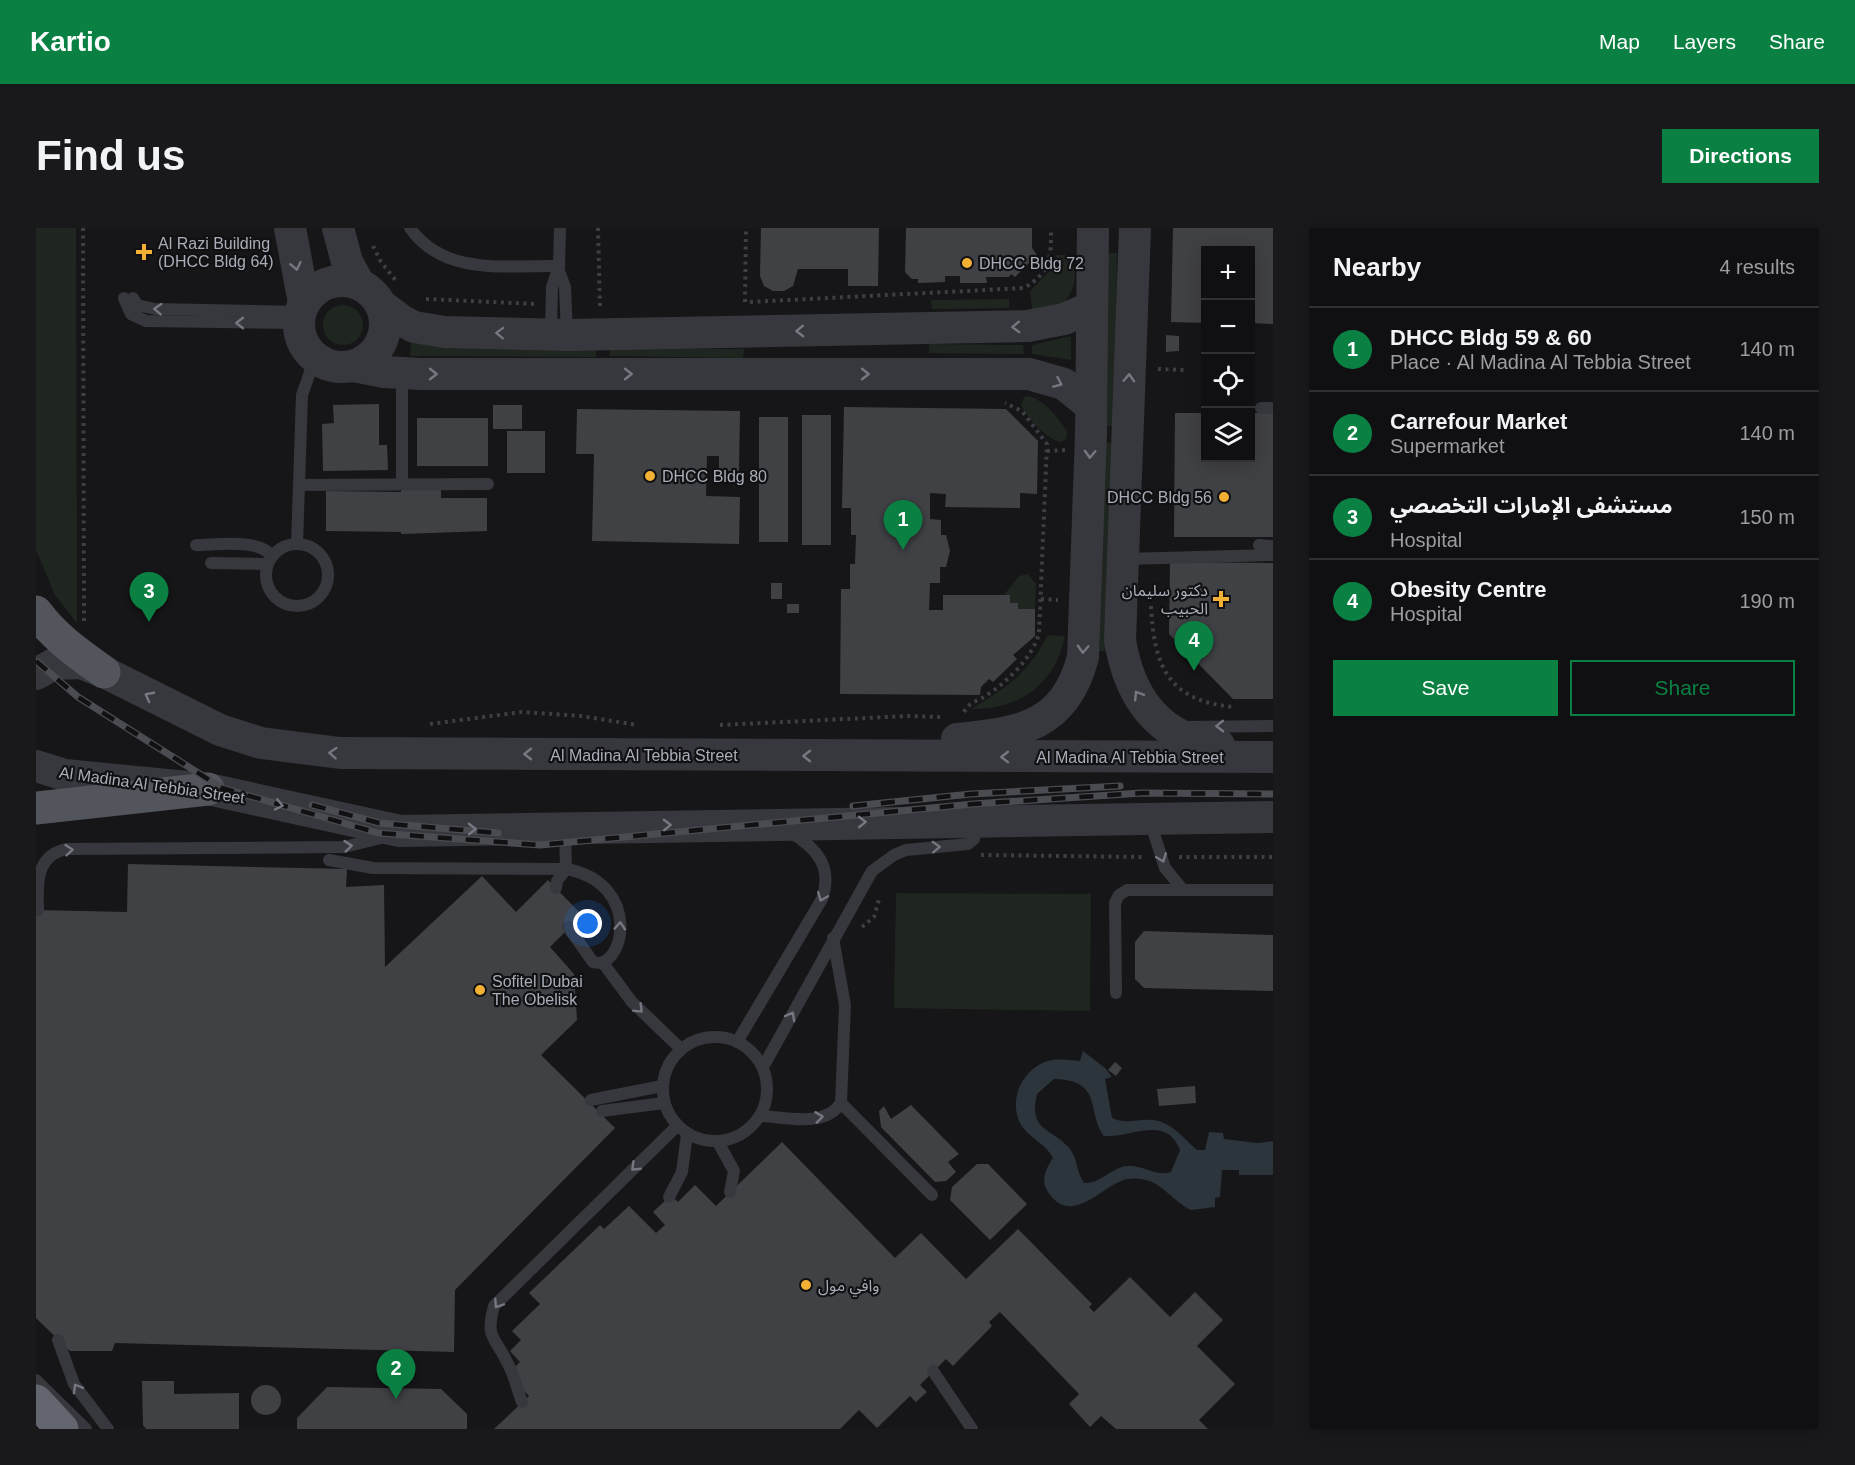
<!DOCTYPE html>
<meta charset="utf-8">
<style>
:root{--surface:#101012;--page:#19191b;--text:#f1f3f6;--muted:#9c9d9f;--line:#303032;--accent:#0b8043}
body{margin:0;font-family:Helvetica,"Noto Sans Arabic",sans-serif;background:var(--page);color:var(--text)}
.controls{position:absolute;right:18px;top:18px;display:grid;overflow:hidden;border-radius:0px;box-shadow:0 3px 15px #0003}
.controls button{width:54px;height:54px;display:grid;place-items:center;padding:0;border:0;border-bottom:2px solid var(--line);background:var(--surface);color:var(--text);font:30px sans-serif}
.you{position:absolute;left:552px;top:696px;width:21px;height:21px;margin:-15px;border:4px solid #fff;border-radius:50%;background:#1a73e8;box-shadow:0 0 0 9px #1a73e833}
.badge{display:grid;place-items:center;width:39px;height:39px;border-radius:50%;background:var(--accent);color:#fff;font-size:20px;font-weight:700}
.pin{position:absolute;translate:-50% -50px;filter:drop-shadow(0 2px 3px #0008)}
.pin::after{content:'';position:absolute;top:32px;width:21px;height:18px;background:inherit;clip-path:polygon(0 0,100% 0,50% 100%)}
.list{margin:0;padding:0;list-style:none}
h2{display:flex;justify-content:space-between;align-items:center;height:78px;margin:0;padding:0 24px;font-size:26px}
h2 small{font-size:20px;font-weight:400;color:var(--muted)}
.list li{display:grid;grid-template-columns:39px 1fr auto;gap:18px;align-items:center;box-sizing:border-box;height:84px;padding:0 24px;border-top:2px solid var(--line)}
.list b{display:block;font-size:22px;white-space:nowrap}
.list p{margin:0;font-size:20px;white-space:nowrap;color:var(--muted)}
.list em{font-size:20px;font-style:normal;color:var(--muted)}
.actions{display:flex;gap:12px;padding:18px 24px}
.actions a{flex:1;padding:14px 0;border:2px solid var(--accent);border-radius:0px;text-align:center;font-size:21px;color:var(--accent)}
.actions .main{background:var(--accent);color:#fff}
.icon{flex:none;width:33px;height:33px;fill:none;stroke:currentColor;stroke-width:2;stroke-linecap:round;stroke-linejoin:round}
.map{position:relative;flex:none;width:1237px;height:1201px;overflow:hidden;border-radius:0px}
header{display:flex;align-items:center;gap:36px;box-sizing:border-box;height:84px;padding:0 30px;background:var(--accent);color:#fff}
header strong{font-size:28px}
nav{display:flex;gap:33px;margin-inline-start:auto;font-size:21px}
.intro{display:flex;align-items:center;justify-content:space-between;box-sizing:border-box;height:144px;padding:0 36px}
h1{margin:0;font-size:42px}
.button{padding:15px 27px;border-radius:0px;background:var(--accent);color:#fff;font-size:21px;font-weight:700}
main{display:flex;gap:36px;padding:0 36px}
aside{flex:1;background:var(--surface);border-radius:0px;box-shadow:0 3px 15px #0003}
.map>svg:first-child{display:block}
.green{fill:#1e261f}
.water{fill:#2c353c;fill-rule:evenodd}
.building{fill:#404145}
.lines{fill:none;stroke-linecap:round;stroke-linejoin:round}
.path{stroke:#3d3f44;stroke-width:4;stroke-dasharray:3 4.5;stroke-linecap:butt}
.service{stroke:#37383d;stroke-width:12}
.tertiary{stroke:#37383d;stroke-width:32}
.primary{stroke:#53555c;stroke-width:33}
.motorway{stroke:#63666e;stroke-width:33}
.rail-casing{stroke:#4a4c52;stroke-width:7}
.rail{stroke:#111113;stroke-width:4.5;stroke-dasharray:14;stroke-linecap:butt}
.oneway{stroke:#757881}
.poi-dot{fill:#f2b134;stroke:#111113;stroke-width:2}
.labels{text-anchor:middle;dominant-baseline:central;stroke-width:4.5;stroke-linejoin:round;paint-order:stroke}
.poi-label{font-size:16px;fill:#a8adb8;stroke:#111113;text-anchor:start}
.street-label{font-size:16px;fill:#a8adb8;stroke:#111113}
</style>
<header>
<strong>Kartio</strong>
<nav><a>Map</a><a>Layers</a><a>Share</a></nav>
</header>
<div class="intro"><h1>Find us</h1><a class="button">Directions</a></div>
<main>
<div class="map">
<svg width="1237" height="1201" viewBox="0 0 1237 1201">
<rect width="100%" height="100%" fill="#161618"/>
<g class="green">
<path d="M0,0H40L41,395L19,367L0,322Z"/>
<path d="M1072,25H1081L1079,198H1071Z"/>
<path d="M1020,27H1031C1045,43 1039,69 1020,80C1013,84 1004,85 997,88L994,63L1017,40Z"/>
<path d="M973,71V80L896,81L895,72Z"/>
<circle cx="307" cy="97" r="20"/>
<path d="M1035,108V132L996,126V117Z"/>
<path d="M375,113L560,120V129L374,128Z"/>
<path d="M893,116L987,117L988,126L893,125Z"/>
<path d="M574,120L708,121L707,130L574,128Z"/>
<path d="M992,168C1008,172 1023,190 1031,204L1030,211L1026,214C1010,212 992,190 985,177L988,169Z"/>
<path d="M1068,214L1078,215L1073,424L1063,423Z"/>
<path d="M992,346L1000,356L999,381H982L981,375H974V368L968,367L983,348Z"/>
<path d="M1012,407L1029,408C1019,456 984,482 935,481C971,460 992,445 1012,407Z"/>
<path d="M860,665L1055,666L1054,783L858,780Z"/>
</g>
<path class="water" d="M1047,823L1069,840L1076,849L1069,851L1076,890C1090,897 1103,890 1118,892C1137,895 1148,911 1161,922H1169L1173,904L1187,905L1188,911L1221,915L1237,913V947H1203V942H1186L1184,969L1179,970V979L1155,982C1139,975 1125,954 1109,952C1102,950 1092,950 1085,953C1064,961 1034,998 1012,964C1004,953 1010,940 1017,930C1010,915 990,909 983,893C973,869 988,840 1012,833C1022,830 1034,832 1044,833ZM1018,851C1068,852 1050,884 1068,908C1095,910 1130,886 1144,922L1135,944C1120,949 1108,937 1092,938C1075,939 1065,956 1048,955C1040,944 1042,931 1034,921C1016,899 992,904 1001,866Z"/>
<g class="building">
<path d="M725,0H843L842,58H812V41H762L757,58L748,63H737L728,58L724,48Z"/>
<path d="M870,0H996V20L1001,27L979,49L975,46L973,49H950L951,55H924V48H909V54L882,55V51H876L869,44Z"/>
<path d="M1137,0H1237V96L1215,95V22H1170V95L1135,94Z"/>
<path d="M1130,107L1143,108V123L1130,124Z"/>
<path d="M343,176V217H351L352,242L287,243L286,196L298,195L297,177Z"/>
<rect x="457" y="177" width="29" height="24"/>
<path d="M808,179L970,181L1002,213L1001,266L984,265V280L909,279L910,266L894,265V291L905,292V307H910L914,323L910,339H904V355H894L893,382H907V367H974V375H982V381H999V408L977,427L981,431L957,454L953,451L945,459L944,467L804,466L805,361H814V336H819L820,307H815V280H806Z"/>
<path d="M541,181L704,183L703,243H683V228H671L670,268L704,269L703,316L556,313L558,226H540Z"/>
<path d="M1139,185H1170V230H1215V185H1237V309H1138Z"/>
<rect x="766" y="187" width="29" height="130"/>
<rect x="723" y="189" width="29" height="125"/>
<rect x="381" y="190" width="71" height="48"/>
<rect x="471" y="203" width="38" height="42"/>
<path d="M365,260H405V270H451V303L365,306V304L290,303V263L365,264Z"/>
<path d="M1134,334L1237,335V471H1197L1133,406Z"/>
<rect x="735" y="355" width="11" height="16"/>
<rect x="751" y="376" width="12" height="9"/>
<path d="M92,636L311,641L310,659L348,657L349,739L446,648L480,684L512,652L546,687L514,719L538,746L541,792L505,827L579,900L419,1062L418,1124L79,1115L76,1123H34L0,1090V682L91,684Z"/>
<path d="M1108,703L1237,707V763L1108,760L1099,751V714Z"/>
<path d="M1079,834L1086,840L1080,848L1072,842Z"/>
<path d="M1159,858L1160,875L1123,878L1121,861Z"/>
<path d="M875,877L923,926L912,934L920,944L910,953L899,954L845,899L843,883L848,878L855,891Z"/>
<path d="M746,914L859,1030L885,1005L930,1051L982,1001L1056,1076L1053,1079L1058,1084L1094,1049L1134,1089L1159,1064L1187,1092L1161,1118L1199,1156L1163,1192L1172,1201H1080L1065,1188L1054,1199L1033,1176L1043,1166L964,1084L953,1094L956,1098L917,1138L910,1131L884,1157L891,1164L880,1174L874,1168L841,1200L823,1182L804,1201H458L493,1168L472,1146L484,1134L474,1123L485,1112L476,1103L504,1076L493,1065L564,997L568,1001L593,978L620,1005L629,997L617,984L635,967L642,974L659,957L680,978Z"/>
<path d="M941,936H952L991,976L954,1012L914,972L916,959Z"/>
<path d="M106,1153H138V1166L203,1165V1201H110L107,1197Z"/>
<circle cx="230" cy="1172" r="15"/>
<path d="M291,1159L405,1161L431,1186V1201H261V1190Z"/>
</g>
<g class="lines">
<g class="path">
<path d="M47,0L48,395"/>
<path d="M562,0L564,80"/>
<path d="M337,18L345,34L361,54"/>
<path d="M390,71L499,76"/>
<path d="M709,74L710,0"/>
<path d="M714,74L988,60C1015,44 1015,30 1015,0"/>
<path d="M1122,141L1150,142"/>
<path d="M1011,223L1029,222"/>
<path d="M1005,371L1022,372"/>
<path d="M1115,378C1118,440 1133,473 1198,479"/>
<path d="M928,484C933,474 942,473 951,467C971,454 997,429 1003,405L1011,216L986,183L969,175"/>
<path d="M394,496L486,484L545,488L601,497"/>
<path d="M684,497L872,488L904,489"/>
<path d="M945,627L1109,629"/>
<path d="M1143,629H1237"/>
<path d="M826,699L838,689L844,668"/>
</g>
<g class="service">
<path d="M374,0C409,49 471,37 523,38L524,0"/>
<path d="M523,43L529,59L531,106"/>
<path d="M88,70L95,86L110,93L262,95"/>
<path d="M97,70L101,77L119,81L264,84"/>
<path d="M515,106L516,59L523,38"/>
<path d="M1225,180H1237"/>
<path d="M366,256V147"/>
<path d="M263,257L452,256"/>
<circle cx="261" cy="347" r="31"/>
<path d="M261,316L266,167L279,130"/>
<path d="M160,317C181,317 222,310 236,328"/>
<path d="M1223,317L1237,318"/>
<path d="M1088,331L1237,327"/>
<path d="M175,335L231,336"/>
<path d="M1151,499L1237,498"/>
<path d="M1114,593L1129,640L1147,662"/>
<path d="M293,632L337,640L530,641C608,655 588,744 557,734L532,699"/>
<path d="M520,660L521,653L530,641L529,602"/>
<path d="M2,682C1,655 0,628 30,621L308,619L353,608"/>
<path d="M567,735L596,774L645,821"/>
<path d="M1080,765L1079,675L1083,667L1091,662H1237"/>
<circle cx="679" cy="861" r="52"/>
<path d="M701,814L786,671C797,639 781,620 754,604"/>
<path d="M727,839L836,643L858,627L870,622L932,616L938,611L942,594"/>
<path d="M555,872L626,858"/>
<path d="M805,875L896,967"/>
<path d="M566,883L628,875"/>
<path d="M725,888C750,889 789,900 805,875L809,777L797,710"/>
<path d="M682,914L698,943L694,964"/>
<path d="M633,969L646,944L651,906"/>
<path d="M22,1112L38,1156L72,1201"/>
<path d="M897,1143L936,1201"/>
<path d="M0,1152L50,1201"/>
<path d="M486,1174C481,1161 478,1146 471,1134C459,1108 449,1111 458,1078L641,898"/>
</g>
<g class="tertiary">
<path d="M254,0L268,75"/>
<path d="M302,0L311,34L323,56"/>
<path d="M1099,0L1084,412C1093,468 1123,513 1183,517"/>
<circle cx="306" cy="96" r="43"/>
<path d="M345,77L365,92L378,99L409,104L531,107L992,98L1028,91L1056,79"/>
<path d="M318,138L348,144L386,146H993L1028,156L1055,178"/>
<path d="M0,446L18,436L45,435L68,444L184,502L225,515L304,525L1237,529"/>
<path d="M921,511C983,505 1029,499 1047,429L1055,206L1057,0"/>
<path d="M0,538L29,547L172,561L364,603L1237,589"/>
</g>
<g class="primary">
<path d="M0,384C18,409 43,426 68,444"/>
<path d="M0,580L172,561"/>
</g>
<path class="motorway" d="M0,1173L26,1201"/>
<defs>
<g id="rail">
<path d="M0,433L42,469L186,560L342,605L504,617L937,576L1106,565L1237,566"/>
<path d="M276,577L343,595L462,605"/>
<path d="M817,578L935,566L1084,558"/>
</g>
</defs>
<use href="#rail" class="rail-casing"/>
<use href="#rail" class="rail"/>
</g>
<defs><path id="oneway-chevron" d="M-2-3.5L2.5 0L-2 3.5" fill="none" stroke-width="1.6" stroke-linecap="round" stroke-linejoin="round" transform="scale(1.5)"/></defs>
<g class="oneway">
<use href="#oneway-chevron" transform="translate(260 38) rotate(78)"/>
<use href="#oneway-chevron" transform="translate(122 81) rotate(-177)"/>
<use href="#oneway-chevron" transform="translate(204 95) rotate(-180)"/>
<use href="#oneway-chevron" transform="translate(980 99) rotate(178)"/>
<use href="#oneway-chevron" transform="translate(764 103) rotate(179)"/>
<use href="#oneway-chevron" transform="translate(464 105) rotate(-178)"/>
<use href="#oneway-chevron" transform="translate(397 146)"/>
<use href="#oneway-chevron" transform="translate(592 146)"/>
<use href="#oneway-chevron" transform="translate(829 146)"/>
<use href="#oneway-chevron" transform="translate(1093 150) rotate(-88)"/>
<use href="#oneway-chevron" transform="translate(1022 155) rotate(24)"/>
<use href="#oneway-chevron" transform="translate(1054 226) rotate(92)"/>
<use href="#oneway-chevron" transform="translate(1047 421) rotate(92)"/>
<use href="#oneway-chevron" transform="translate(1102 467) rotate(-122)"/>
<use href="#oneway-chevron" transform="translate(113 468) rotate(-152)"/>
<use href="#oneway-chevron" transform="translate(1184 498) rotate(179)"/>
<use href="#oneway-chevron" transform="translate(297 525) rotate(-176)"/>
<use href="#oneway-chevron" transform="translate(492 526) rotate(-180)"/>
<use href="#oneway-chevron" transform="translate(771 528) rotate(-180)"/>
<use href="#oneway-chevron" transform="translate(969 529) rotate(-180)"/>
<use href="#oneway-chevron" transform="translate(243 577) rotate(12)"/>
<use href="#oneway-chevron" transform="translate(826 594) rotate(-1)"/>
<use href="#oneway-chevron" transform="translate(631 597) rotate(-1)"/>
<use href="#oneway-chevron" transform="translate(436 601) rotate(-1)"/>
<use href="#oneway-chevron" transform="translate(312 618) rotate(-6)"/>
<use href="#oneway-chevron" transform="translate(900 619) rotate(-2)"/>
<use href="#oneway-chevron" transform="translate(33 622) rotate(-5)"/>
<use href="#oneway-chevron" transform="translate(1126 630) rotate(69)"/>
<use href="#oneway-chevron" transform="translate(786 669) rotate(112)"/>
<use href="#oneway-chevron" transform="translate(584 698) rotate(-86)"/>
<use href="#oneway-chevron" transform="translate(603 781) rotate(45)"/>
<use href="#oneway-chevron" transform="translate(755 788) rotate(-61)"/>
<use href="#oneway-chevron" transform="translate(783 889) rotate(-7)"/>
<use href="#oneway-chevron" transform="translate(599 939) rotate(136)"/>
<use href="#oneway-chevron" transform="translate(462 1076) rotate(123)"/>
<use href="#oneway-chevron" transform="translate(41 1160) rotate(-120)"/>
</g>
<g class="poi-dot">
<path d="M105 15h6v6h6v6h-6v6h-6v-6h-6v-6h6z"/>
<circle cx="931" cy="35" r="6"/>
<circle cx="614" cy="248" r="6"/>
<circle cx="1188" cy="269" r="6"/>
<path d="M1182 362h6v6h6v6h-6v6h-6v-6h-6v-6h6z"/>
<circle cx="444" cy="762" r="6"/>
<circle cx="770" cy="1057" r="6"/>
</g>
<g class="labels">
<g class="poi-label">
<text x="122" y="15">Al Razi Building<tspan x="122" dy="18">(DHCC Bldg 64)</tspan></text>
<text x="943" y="35">DHCC Bldg 72</text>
<text x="626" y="248">DHCC Bldg 80</text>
<text x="1176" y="269" text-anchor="end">DHCC Bldg 56</text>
<text x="1172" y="362" text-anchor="end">دكتور سليمان<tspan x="1172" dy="18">الحبيب</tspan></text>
<text x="456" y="753">Sofitel Dubai<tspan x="456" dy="18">The Obelisk</tspan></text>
<text x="782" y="1057">وافي مول</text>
</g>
<g class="street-label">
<text x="608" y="527">Al Madina Al Tebbia Street</text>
<text x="1094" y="529">Al Madina Al Tebbia Street</text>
<text transform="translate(116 557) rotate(8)">Al Madina Al Tebbia Street</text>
</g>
</g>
</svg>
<div class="controls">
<button>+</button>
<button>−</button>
<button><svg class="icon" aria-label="locate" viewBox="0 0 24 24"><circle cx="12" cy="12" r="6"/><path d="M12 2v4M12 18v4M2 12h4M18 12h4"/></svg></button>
<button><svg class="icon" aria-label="layers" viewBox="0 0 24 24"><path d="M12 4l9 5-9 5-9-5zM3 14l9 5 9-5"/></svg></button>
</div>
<div class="you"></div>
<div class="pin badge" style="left:867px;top:322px">1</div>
<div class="pin badge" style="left:360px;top:1171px">2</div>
<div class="pin badge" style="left:113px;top:394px">3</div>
<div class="pin badge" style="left:1158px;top:443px">4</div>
</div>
<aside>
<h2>Nearby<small>4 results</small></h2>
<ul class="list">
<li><span class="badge">1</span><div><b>DHCC Bldg 59 &amp; 60</b><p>Place · Al Madina Al Tebbia Street</p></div><em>140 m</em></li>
<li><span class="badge">2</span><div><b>Carrefour Market</b><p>Supermarket</p></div><em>140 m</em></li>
<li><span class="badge">3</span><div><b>مستشفى الإمارات التخصصي</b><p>Hospital</p></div><em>150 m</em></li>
<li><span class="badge">4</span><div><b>Obesity Centre</b><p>Hospital</p></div><em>190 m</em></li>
</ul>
<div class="actions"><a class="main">Save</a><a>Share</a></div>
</aside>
</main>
